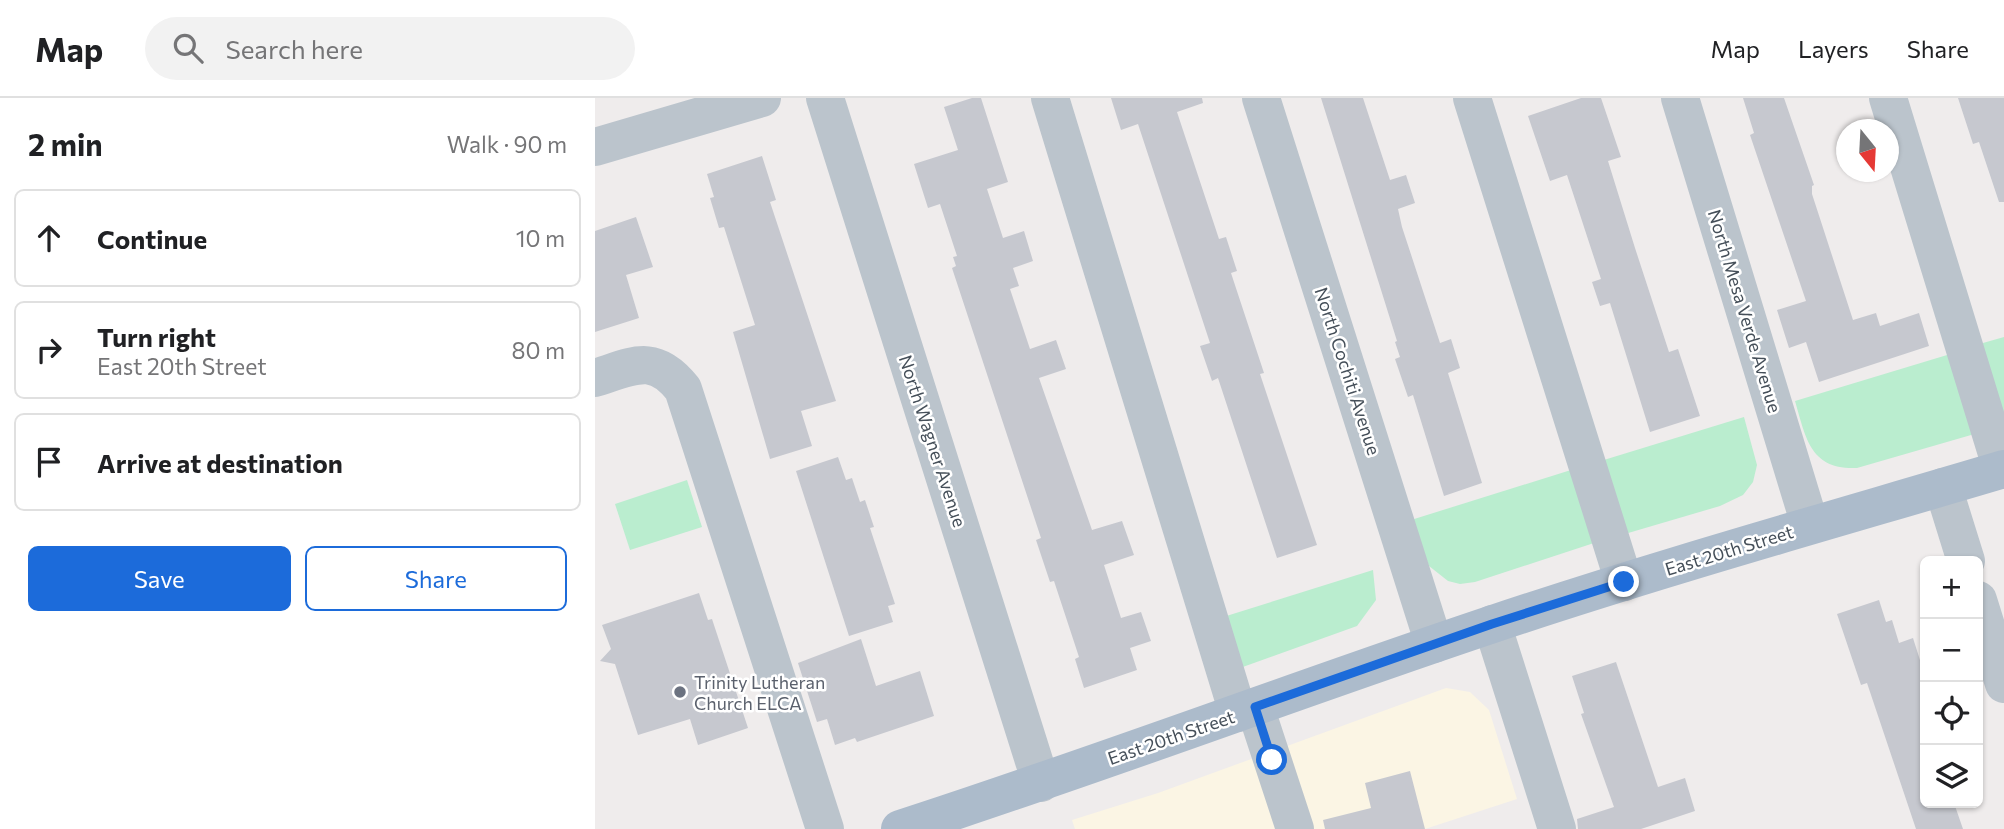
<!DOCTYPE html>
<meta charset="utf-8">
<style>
:root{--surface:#fff;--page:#f2f2f2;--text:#202124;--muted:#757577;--line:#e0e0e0;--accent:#1c6bda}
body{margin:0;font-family:Commissioner,sans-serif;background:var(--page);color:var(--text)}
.controls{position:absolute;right:21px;bottom:21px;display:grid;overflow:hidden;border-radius:10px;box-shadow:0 2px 5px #0004}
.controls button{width:63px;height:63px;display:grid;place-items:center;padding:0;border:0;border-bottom:2px solid var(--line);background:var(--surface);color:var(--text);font:35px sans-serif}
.compass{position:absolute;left:1241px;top:21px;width:63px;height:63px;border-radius:50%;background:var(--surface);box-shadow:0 2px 5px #0004;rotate:162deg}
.stop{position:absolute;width:21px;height:21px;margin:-16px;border:5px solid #1c6bda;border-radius:50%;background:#fff}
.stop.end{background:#1c6bda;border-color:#fff;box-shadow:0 2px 7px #0008}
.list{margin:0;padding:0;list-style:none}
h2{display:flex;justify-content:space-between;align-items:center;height:91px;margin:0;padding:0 28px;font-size:30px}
h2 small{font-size:23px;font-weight:400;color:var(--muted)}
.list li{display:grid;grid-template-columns:46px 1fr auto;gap:21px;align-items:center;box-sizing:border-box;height:98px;margin:0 14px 14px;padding:0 14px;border:2px solid var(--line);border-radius:10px}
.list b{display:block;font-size:26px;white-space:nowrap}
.list p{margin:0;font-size:23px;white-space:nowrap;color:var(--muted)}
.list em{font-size:23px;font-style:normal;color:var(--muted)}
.actions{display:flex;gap:14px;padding:21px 28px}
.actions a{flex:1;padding:16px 0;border:2px solid var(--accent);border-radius:10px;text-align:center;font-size:24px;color:var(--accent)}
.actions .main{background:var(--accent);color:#fff}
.icon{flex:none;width:38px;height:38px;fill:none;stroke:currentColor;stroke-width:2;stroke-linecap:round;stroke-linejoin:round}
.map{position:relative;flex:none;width:1409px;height:731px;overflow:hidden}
header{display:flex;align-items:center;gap:42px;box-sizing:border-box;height:98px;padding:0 35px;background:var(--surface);border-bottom:2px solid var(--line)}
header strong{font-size:33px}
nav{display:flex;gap:38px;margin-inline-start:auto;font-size:24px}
.search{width:490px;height:63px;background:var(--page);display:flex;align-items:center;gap:18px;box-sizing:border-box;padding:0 24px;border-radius:38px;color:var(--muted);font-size:26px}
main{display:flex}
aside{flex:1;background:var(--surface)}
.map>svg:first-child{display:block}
.commercial{fill:#fbf5e4}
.green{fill:#baedcf}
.building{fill:#c6c8cf}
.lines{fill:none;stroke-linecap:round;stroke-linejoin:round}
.minor{stroke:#bbc4cc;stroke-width:38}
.major{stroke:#acbbcb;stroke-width:38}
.route{stroke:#1c6bda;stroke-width:9}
.worship-dot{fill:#6b7280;stroke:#fff;stroke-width:2.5}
.labels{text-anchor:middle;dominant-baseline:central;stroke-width:5;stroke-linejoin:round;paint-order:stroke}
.street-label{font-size:18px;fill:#454f59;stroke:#fff}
.worship-label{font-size:18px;fill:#5b616d;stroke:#fff;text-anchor:start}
</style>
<header>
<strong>Map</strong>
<div class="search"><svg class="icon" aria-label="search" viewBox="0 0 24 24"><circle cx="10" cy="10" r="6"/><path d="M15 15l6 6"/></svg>Search here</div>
<nav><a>Map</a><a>Layers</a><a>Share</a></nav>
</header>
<main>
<aside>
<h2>2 min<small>Walk · 90 m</small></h2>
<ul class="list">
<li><svg class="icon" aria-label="ahead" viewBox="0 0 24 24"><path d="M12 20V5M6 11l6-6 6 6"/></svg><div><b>Continue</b></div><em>10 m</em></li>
<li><svg class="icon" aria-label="right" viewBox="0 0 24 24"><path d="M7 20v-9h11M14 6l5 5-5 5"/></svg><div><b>Turn right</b><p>East 20th Street</p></div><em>80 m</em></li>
<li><svg class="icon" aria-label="arrive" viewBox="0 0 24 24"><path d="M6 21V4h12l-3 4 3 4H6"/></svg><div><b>Arrive at destination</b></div></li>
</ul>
<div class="actions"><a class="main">Save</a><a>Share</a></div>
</aside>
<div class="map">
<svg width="1409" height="731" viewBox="0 0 1409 731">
<rect width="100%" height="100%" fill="#efecec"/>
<path class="commercial" d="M851,590L875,594L894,612L922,701L830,731H480L477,722L563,695Z"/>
<g class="green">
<path d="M1409,239V327L1381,247Z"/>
<path d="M1362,254L1383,335L1262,370C1215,372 1211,340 1200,303Z"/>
<path d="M1149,319L1162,367L1158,384L1148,397L1125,408L1023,438L999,365Z"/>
<path d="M976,372L999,445L880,484L865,486L853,483L834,468L816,422Z"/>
<path d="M92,382L107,429L35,452L20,406Z"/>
<path d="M778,472L781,502L762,528L645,570L625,520Z"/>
</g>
<g class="building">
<path d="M377,0H386L413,84L392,91L408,140L429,133L438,163L418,170L424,188L415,191L435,251L461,242L471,271L444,280L497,432L527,423L539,457L509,467L526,520L546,514L556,543L535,550L542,572L489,590L480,561L484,559L459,483L455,484L441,442L446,440L357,170L361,168L358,159L362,158L345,106L333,110L319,66L363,52L349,9Z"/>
<path d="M516,0H607L608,5L582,14L624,141L631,139L642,173L636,175L669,275L665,276L722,447L682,460L623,280L617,283L605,248L615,245L543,26L526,32Z"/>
<path d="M726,0H768L795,82L811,77L820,105L803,111L807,129L845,245L856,241L865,270L853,275L887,385L849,398L818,297L813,299L800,261L805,259L800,244L802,243Z"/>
<path d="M986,0H1006L1026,59L1013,63L1040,150L1074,254L1083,251L1105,318L1055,334L1015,205L1005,208L997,184L1006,181L972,77L955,83L933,18Z"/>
<path d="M1148,0H1189L1219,87L1217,88V96L1258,222L1281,215L1285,228L1324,215L1334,248L1224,284L1211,244L1194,250L1182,212L1211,203L1155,37L1159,35Z"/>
<path d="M1363,0H1409V104H1404L1384,44L1378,46Z"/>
<path d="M167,58L181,102L175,104L241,303L206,313L217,348L175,361L138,234L160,227L129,129L124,130L115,100L119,99L112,76Z"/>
<path d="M41,119L58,169L31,177L44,220L0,234V133Z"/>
<path d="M243,359L251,382L257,380L265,404L270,402L279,429L275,430L300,506L293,508L298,524L254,538L201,373Z"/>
<path d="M104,495L113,522L117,521L153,630L103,647L95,621L43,637L20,566L5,563L16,551L7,527Z"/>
<path d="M1284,502L1291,524L1297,522L1304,545L1318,540L1330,578V705H1359L1368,731H1321L1272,585L1266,587L1242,516Z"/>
<path d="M266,541L281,588L325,573L339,618L262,644L260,640L240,647L232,621L222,624L203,565Z"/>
<path d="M1021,564L1063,689L1090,680L1100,713L1046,731H983L982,721L1019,709L986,616L989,615L977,578Z"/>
<path d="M815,673L830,731H730L728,722L776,710L770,685Z"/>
</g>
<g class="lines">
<g class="minor">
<path d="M230,0L446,685"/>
<path d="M455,0L643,615"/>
<path d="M666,0L839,546"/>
<path d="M877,0L1029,484"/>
<path d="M1085,0L1215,427"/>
<path d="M1293,0L1407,372"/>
<path d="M0,49L167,0"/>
<path d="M0,280C38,268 59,254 88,291L230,731"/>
<path d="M1348,389L1371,463"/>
<path d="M1383,502L1409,586"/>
<path d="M897,526L962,731"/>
<path d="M660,609L700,731"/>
</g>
<path class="major" d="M305,731C503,667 698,593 895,527C1065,470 1237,422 1409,371"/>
</g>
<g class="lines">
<path class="route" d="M677,662L660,609L897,526L1029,484"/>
</g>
<circle class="worship-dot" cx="85" cy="594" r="7"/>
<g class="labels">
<g class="street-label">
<text transform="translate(1150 213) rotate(73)">North Mesa Verde Avenue</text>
<text transform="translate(753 273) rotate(72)">North Cochiti Avenue</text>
<text transform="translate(338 343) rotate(72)">North Wagner Avenue</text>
<text transform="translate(1134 452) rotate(-17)">East 20th Street</text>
<text transform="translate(576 639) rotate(-19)">East 20th Street</text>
</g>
<g class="worship-label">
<text x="99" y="584">Trinity Lutheran<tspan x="99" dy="21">Church ELCA</tspan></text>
</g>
</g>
</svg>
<div class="controls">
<button>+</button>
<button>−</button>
<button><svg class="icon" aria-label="locate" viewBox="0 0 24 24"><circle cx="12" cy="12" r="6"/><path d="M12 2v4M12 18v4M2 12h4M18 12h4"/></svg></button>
<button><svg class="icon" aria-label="layers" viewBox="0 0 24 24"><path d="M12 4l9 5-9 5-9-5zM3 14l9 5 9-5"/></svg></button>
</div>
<svg class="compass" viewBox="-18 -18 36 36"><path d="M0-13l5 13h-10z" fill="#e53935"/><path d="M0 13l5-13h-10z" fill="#757577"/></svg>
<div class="stop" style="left:677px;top:662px"></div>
<div class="stop end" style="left:1029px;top:484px"></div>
</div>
</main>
